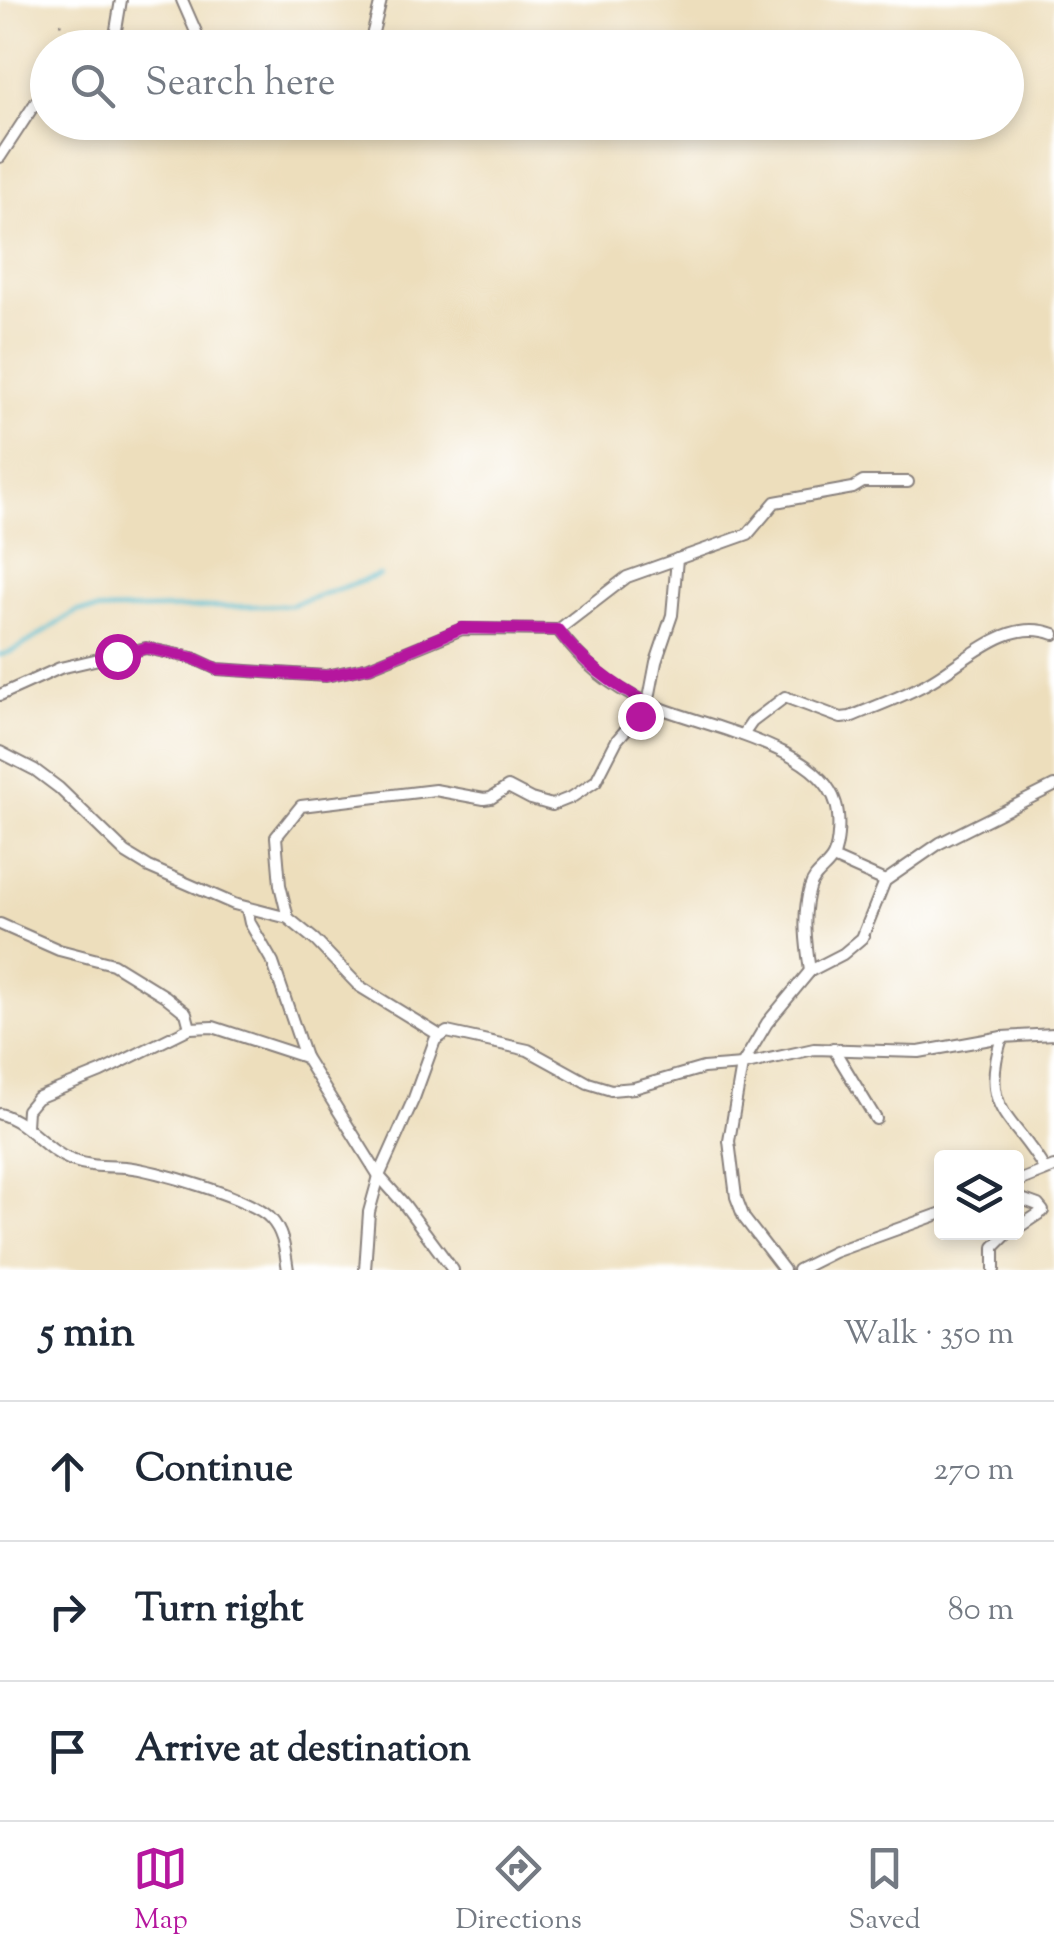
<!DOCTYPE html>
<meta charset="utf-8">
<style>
:root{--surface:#fff;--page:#f6f6f7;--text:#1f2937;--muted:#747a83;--line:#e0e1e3;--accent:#b5179e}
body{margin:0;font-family:"Sorts Mill Goudy",serif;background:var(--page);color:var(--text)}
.controls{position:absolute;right:30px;bottom:30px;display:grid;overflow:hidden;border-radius:10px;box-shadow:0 5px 15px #0003}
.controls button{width:90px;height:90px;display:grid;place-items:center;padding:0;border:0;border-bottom:2px solid var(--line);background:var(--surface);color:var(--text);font:50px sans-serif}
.stop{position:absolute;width:30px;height:30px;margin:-22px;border:8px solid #b5179e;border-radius:50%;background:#fff}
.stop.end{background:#b5179e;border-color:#fff;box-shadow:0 2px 10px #0008}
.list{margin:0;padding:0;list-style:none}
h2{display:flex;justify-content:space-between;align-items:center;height:130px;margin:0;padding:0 40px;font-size:42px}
h2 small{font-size:32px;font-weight:400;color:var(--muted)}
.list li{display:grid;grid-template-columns:65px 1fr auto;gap:30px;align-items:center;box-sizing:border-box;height:140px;padding:0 40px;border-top:2px solid var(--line)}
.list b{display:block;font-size:38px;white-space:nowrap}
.list em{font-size:32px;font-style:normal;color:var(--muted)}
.icon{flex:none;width:55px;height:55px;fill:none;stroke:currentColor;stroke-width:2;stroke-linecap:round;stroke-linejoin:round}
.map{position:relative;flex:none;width:1054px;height:1270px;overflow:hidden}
.search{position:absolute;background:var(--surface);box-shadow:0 5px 15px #0003;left:30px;right:30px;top:30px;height:110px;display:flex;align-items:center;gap:25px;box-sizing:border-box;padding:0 35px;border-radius:55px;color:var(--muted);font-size:38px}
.sheet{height:550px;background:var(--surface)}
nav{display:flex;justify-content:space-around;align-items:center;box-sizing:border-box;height:140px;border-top:2px solid var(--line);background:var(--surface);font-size:28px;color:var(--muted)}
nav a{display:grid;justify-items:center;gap:5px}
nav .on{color:var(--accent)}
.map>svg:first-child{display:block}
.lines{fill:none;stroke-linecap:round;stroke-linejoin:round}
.stream{stroke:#51bbce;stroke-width:4}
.street-casing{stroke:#88807c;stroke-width:14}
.path{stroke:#88807c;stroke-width:2.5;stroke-dasharray:2.5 8;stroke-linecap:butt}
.street{stroke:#fff;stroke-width:10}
.route{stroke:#b5179e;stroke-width:12}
</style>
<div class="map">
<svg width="1054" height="1270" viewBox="0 0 1054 1270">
<rect width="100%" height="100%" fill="#fff"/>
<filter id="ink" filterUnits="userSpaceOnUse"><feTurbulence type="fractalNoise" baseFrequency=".01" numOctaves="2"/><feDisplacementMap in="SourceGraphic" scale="20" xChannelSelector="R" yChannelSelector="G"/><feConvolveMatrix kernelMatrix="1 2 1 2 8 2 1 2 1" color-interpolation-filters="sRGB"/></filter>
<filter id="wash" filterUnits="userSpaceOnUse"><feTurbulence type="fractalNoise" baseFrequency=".0048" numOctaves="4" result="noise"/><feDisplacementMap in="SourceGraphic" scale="40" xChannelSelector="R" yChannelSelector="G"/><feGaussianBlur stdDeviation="2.25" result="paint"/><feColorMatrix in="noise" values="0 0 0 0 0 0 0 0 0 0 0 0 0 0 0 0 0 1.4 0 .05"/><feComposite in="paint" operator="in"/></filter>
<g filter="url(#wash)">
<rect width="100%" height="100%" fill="#eddebc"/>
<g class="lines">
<path class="stream" d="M0,655C17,653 58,621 78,611L291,605L380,575"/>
</g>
</g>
<g filter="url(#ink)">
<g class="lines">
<defs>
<g id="street">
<path d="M182,0L203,48"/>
<path d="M113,48L121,0"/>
<path d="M369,48L381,0"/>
<path d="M0,157L36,102L48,92"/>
<path d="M558,630C581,661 609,686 645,702C695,725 819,744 836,804C840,817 839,845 833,857C827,869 814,873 810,888C802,914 806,944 810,971"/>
<path d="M0,695L60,668L146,648L193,658L217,669L326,676L369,667L462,629L558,630L627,577L748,534L775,502L853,488L863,482H908"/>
<path d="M743,735L752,722L785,697L841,718L850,717C874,707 899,698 922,686C962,667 1004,615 1054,634"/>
<path d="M0,752L35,770L59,788L126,853L149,867L234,904L288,918L315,940L359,986L439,1035"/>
<path d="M833,858L885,881"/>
<path d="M247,909L250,923L273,963L305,1057L379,1176L404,1204L453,1270"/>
<path d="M288,918L280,885L276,837L301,806L435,790L484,799L491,798L508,787L531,799L552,805L572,797L596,781L617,740L648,704L656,662L672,615L677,559"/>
<path d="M0,924L59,950L113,964L165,996L186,1013L190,1028"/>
<path d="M1002,1037C979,1112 1012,1113 1045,1170"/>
<path d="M833,1048L876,1119"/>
<path d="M742,1065L767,1023L810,971L843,954L862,938L885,881L940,843L1054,786"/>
<path d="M742,1065L814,1049L919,1052L1002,1037L1054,1034"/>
<path d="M0,1114C29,1122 43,1149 71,1160C90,1167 106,1166 125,1167C153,1169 254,1199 271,1219C284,1233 285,1252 288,1270"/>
<path d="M26,1126L27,1110L37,1098L101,1072L190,1028L213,1027L305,1057"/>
<path d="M1016,1182L1054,1167"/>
<path d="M1016,1197L1038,1205L1043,1211L1016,1229"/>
<path d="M365,1270L369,1212L379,1176L414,1098L435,1040L447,1032L528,1050L588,1083L611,1090L634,1088L703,1068L742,1065L729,1141L736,1197L744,1218L784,1270"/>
<path d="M798,1270L834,1252L942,1213"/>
<path d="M994,1270V1247L1009,1232"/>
</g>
</defs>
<use href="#street" class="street-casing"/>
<path class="path" d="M60,23L66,48"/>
<use href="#street" class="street"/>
</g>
</g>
<g class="lines" filter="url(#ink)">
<path class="route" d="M117,656L146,648L193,658L217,669L326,676L369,667L462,628L558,630C583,663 612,684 648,704L640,716"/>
</g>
</svg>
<div class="controls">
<button><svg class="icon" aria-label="layers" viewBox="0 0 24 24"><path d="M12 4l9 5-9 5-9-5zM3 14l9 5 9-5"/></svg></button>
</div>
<div class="stop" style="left:117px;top:656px"></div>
<div class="stop end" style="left:640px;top:716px"></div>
<div class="search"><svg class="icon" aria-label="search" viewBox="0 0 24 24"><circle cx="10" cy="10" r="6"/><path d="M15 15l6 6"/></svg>Search here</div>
</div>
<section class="sheet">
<h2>5 min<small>Walk · 350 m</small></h2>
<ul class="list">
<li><svg class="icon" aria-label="ahead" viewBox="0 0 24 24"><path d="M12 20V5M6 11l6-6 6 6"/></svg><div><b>Continue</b></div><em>270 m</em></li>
<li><svg class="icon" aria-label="right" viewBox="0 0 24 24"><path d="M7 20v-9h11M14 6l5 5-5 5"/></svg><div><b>Turn right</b></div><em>80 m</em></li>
<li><svg class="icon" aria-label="arrive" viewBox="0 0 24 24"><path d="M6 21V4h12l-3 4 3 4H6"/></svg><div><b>Arrive at destination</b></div></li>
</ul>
</section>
<nav>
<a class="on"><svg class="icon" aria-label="map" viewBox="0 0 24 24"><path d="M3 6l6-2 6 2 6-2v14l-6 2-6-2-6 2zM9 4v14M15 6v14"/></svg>Map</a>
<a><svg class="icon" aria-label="directions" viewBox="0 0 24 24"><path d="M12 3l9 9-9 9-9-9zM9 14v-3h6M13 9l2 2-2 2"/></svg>Directions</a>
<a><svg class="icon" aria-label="saved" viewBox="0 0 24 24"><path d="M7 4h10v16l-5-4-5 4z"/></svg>Saved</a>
</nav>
